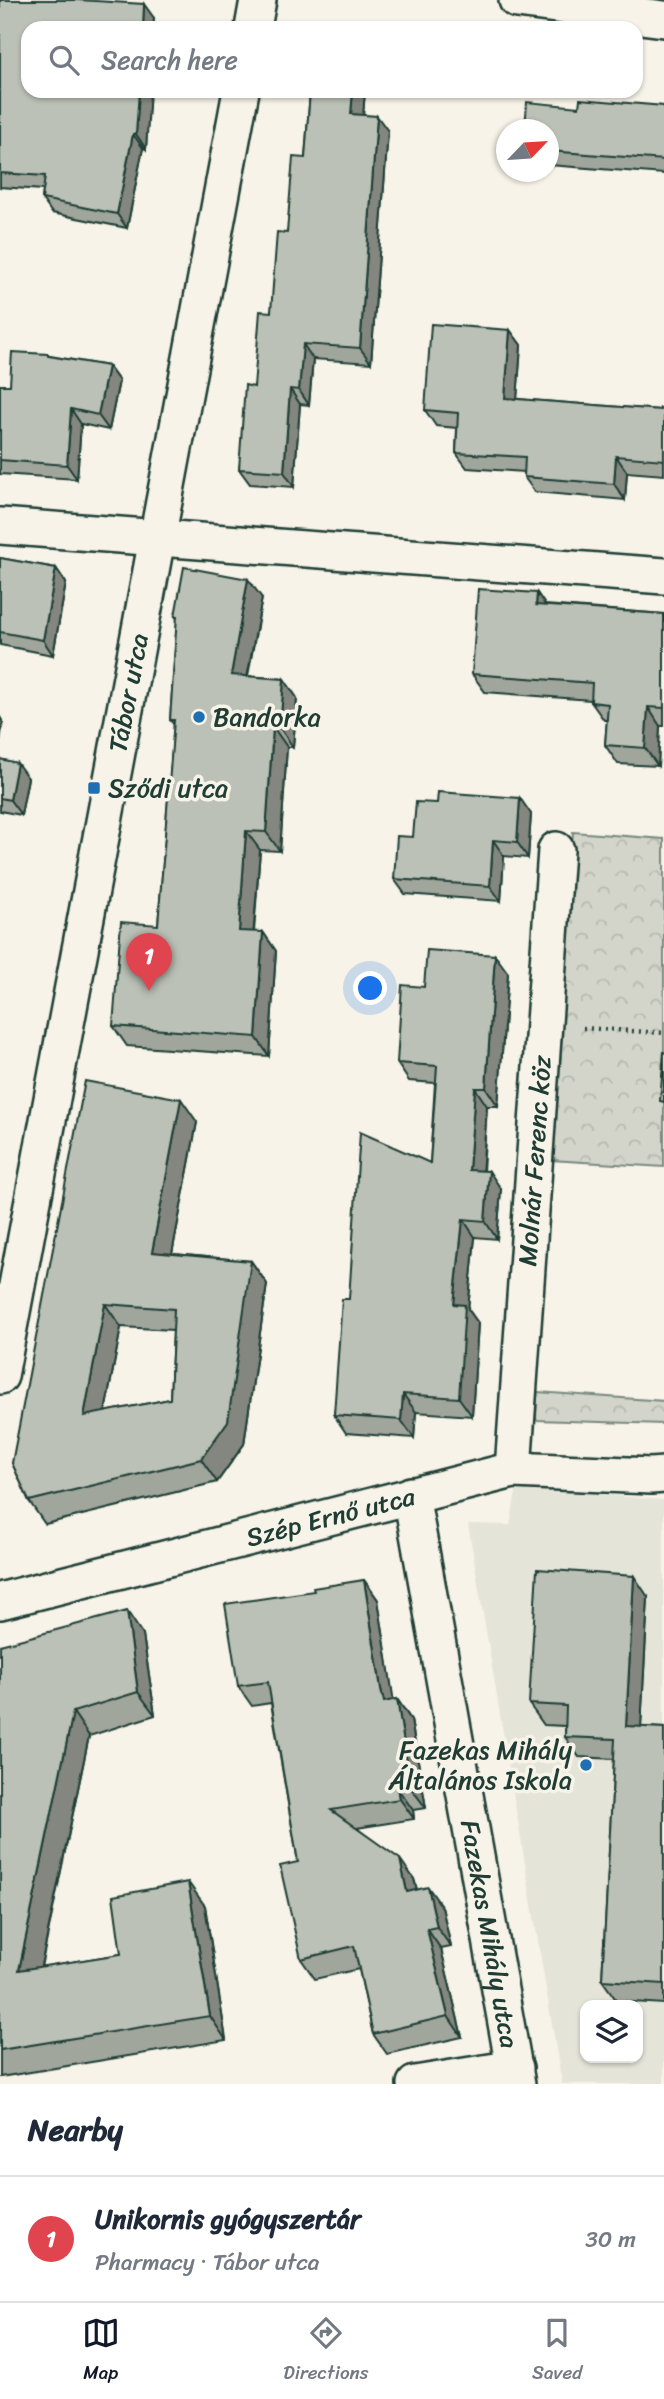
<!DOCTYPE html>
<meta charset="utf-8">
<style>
:root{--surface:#fff;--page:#f2f2f3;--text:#1f2937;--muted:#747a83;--line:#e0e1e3;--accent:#111827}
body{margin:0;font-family:Sriracha,sans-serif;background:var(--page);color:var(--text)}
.controls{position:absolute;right:21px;bottom:21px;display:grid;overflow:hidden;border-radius:14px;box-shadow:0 2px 5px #0004}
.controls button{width:63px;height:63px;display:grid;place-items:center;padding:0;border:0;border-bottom:2px solid var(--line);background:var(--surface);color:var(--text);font:35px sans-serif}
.compass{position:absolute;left:496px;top:119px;width:63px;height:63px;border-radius:50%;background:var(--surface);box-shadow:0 2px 5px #0004;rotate:65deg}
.you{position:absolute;left:371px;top:989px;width:24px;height:24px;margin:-18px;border:5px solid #fff;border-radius:50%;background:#1a73e8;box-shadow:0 0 0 10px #1a73e833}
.badge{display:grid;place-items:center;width:46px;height:46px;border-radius:50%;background:var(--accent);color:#fff;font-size:23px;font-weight:700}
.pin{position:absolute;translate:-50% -58px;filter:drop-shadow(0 2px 4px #0008)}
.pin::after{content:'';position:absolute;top:37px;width:24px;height:21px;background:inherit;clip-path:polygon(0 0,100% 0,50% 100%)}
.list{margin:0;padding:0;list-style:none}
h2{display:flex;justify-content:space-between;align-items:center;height:91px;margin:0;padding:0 28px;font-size:30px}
h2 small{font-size:23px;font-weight:400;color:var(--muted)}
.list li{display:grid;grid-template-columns:46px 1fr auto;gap:21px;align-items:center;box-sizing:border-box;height:126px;padding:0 28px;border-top:2px solid var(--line)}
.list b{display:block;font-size:26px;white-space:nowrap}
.list p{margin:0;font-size:23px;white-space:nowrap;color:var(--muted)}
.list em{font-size:23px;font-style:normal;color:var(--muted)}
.icon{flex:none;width:38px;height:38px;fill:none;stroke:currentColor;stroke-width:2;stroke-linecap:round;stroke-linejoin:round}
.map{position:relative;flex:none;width:664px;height:2084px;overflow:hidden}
.search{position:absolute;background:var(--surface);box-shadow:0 2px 5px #0004;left:21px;right:21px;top:21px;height:77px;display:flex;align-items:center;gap:18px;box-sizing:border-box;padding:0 24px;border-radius:21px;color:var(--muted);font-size:26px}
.sheet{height:217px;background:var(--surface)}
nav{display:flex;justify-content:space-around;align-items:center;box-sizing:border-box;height:98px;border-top:2px solid var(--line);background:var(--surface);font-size:19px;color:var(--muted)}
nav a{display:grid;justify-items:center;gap:4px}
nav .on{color:var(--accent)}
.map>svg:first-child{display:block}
.built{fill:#e5e4d9;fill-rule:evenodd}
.park{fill:url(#park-crowns);stroke:#79897f;stroke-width:2}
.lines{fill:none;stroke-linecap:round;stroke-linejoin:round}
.street-casing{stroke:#1f3d34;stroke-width:40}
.path{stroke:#1f3d34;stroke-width:4.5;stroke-dasharray:2 5;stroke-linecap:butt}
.street{stroke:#f7f3e8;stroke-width:35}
.wall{fill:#a1a69d;stroke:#1f3d34;stroke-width:2;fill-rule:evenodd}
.shaded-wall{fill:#83877f;stroke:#1f3d34;stroke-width:2}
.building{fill:#bbc1b6;stroke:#1f3d34;stroke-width:2;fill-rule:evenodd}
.poi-dot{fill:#1f6fb2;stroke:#f7f3e8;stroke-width:2.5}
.labels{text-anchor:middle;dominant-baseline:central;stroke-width:7;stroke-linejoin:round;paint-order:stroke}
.street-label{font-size:26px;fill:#1f3d34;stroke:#f7f3e8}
.poi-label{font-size:26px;fill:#1f3d34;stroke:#f7f3e8;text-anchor:start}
</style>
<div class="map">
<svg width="664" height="2084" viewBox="0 0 664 2084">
<defs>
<pattern id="park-crowns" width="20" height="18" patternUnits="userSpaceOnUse" patternTransform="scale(1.75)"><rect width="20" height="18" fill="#d3d5ca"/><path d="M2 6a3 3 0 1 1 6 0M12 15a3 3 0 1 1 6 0" fill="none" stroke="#b5b8ae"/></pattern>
</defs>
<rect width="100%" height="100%" fill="#f7f3e8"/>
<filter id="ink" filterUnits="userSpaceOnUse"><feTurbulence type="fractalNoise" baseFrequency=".0143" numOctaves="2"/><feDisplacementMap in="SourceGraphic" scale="14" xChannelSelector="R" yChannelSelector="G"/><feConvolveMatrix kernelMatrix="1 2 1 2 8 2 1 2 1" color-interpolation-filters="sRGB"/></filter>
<g filter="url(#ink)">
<path class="built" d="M517,1487L664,1500V2084H562L468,1524L510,1525ZM585,2005H638V2058H585Z"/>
<g class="park">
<path d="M573,832L664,839V1167L551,1160Z"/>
<path d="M537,1392L664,1401V1424L536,1420Z"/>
</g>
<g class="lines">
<defs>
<g id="street">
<path d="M517,0L664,19"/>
<path d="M253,28L258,0"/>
<path d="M0,526L664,576"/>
<path id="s1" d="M0,1376L241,91"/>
<path id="s2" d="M513,1470L556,850"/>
<path id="s3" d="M411,1495L517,2084"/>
<path id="s4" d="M0,1601L513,1470L651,1476L664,1475"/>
<path d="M415,2084L515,2068"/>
</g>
</defs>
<use href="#street" class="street-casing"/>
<path class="path" d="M583,1028L664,1033"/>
<use href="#street" class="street"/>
</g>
<g class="wall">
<path d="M0,0L154,18L146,149L143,148L127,228L52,213L42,199L43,190L0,187Z"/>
<path d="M310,91H365L363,115L388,131L371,363L313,359L309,405L300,404L294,487L250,484L239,469L254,387L271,312L287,233L305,158Z"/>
<path d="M664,106V174L549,165V130L579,107Z"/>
<path d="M510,330L521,345L517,399L660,410L664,408V475L627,472L625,500L535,492L524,477V472L467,468L456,453L457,428L436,426L425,410Z"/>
<path d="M48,354L50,356L108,366L119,381L109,430L81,424L77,479L0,474V385H10Z"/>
<path d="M0,558L56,568L66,583L53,655L0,645Z"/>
<path d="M537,593L545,605L664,614V726H660L658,766L618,764L605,745L607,720H604L591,702V700L485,692L472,674Z"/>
<path d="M262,598L248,676L284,679L297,698L293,747H287L280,851L260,850L254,932H263L276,951L269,1056L127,1046L113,1026L158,925L174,725L170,720L177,619L175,616Z"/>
<path d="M0,759L28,778L21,815L0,811Z"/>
<path d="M531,814L528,858L504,856L501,901L405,894L394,879L413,837Z"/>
<path d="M508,973L498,1106H487L483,1171L501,1189L497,1239L475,1237L468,1309L478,1323L472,1416L416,1412L414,1438L346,1433L334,1415L349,1299L430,1163L435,1083L409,1081L397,1063L424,987Z"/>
<path d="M197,1122L172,1254L251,1261L267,1284L244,1444L217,1482L45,1524L29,1501L12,1463ZM121,1327L173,1330L170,1399L105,1412Z"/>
<path d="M364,1580L378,1600L393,1700L397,1699L411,1720L426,1808L413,1810L414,1819L357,1828L414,1879L417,1889L442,1907L451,1947L441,1949L462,2037L387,2054L373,2034L359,1969L315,1979L301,1959L298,1862L271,1703L252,1706L238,1686L314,1591Z"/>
<path d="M648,1597L641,1727L664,1728V2004L617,2001L602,1980L614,1759L579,1757L565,1737V1726L544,1725L529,1704Z"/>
<path d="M143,1635L155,1715L89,1736L41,1967L121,1954L205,1906L226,2040L0,2077V1645Z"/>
</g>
<g class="shaded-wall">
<path d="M144,4L154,18L153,28H143Z"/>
<path d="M139,91H150L146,149L136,134Z"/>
<path d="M353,91H365L362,129L351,114Z"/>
<path d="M377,116L388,131L371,363L360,348Z"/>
<path d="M133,134L143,148L127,228L117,214Z"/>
<path d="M510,330L521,345L516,414L505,398Z"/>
<path d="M303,344L313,359L309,405L299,390Z"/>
<path d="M108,366L119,381L109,430L98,415Z"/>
<path d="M290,389L300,404L294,487L284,472Z"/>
<path d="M71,409L81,424L77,479L67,465Z"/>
<path d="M616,456L627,472L625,500L614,484Z"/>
<path d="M56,568L66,583L53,655L43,640Z"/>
<path d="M248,579L262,598L244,694L231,675Z"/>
<path d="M537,593L550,612L536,605Z"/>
<path d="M284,679L297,698L293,747L280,728Z"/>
<path d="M648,707L660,726L658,766L645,748Z"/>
<path d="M0,717L3,722L0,741Z"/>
<path d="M273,727L287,747L280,851L266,832Z"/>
<path d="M17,763L28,778L21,815L10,800Z"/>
<path d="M520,798L531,814L528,858L517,842Z"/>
<path d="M246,831L260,850L252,950L239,931Z"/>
<path d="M493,840L504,856L501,901L490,886Z"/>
<path d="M263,932L276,951L269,1056L256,1037Z"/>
<path d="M495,955L508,973L498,1106L486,1088Z"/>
<path d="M475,1088L487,1106L481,1188L469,1170Z"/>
<path d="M181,1099L197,1122L168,1275L152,1252Z"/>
<path d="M489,1171L501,1189L497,1239L485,1221Z"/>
<path d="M463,1219L475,1237L468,1309L478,1323L472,1416L459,1398L454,1304Z"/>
<path d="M251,1261L267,1284L244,1444L217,1482L201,1459Z"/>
<path d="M105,1304L121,1327L100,1439L84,1416Z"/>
<path d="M403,1394L416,1412L414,1438L401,1420Z"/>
<path d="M634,1576L648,1597L640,1746L626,1726Z"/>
<path d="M364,1580L378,1600L395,1709L384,1702L381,1689Z"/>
<path d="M127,1611L143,1635L155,1715L138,1692Z"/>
<path d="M397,1699L411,1720L426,1808L411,1788Z"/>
<path d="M73,1712L89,1736L35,1994L19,1970Z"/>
<path d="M398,1789L413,1810L414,1819L400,1799Z"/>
<path d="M400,1859L414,1879L422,1912L407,1892Z"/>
<path d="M188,1882L205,1906L226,2040L210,2016Z"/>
<path d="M428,1887L442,1907L451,1947L437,1927Z"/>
<path d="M427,1929L441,1949L462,2037L448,2016Z"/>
</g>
<g class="building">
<path d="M0,0H79L144,4L143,28H28V91H139L136,134H133L117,214L42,199L45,176L0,173Z"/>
<path d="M310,91H353L351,114L377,116L360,348L303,344L299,390L290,389L284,472L239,469L245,385L254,387L260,311L271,312L277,232L287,233L293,157L305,158Z"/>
<path d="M580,99L664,106V160L549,151V130H525L527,102L579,107Z"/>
<path d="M431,324L510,330L505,398L660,410V408H664V460L616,456L614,484L524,477L525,457L456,453L458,413L425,410Z"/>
<path d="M12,352L48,354V356L108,366L98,415L71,409L67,465L0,460V385H10Z"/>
<path d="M0,558L56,568L43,640L0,632Z"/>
<path d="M184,567L248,579L231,675L284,679L280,728L273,727L266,832L246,831L239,931L263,932L256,1037L113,1026L121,922L158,925L174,720H170L177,616H175Z"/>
<path d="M478,589L537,593L536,605L664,614V708L648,707L645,748L605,745L608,704L591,702L592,683L472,674Z"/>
<path d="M0,759L17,763L10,800L0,798Z"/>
<path d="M438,792L520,798L517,842L493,840L490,886L394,879L397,836L413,837L416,802L437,803Z"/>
<path d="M427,950L495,955L486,1088H475L469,1170L489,1171L485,1221L463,1219L454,1304L465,1305L459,1398L403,1394L401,1420L334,1415L342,1299H349L360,1132L430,1163L437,1066L397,1063L402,985L424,987Z"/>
<path d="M664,1051V1102L660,1101Z"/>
<path d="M85,1081L181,1099L152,1252L251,1261L228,1421L201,1459L29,1501L12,1463ZM105,1304L174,1309L170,1399L84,1416Z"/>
<path d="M537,1569L634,1576L626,1726L664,1728V1984L602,1980L615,1739L565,1737L566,1706L529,1704Z"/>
<path d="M364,1580L381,1689L384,1702L397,1699L411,1788L398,1789L400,1799L331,1810L400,1859L407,1892L428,1887L437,1927L427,1929L448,2016L373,2034L354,1946L301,1959L280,1866L298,1862L268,1682L238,1686L225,1604L314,1591L313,1588Z"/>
<path d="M127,1611L138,1692L73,1712L19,1970L121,1954L113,1896L188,1882L210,2016L0,2050V1645Z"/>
</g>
</g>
<g class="poi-dot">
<circle cx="199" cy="717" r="7"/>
<rect x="87" y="781" width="14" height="14" rx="3.5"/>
<circle cx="586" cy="1765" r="7"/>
</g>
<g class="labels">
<g class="street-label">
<text stroke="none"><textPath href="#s1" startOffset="695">Tábor utca</textPath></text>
<text stroke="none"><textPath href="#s2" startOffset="310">Molnár Ferenc köz</textPath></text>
<text stroke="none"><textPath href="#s4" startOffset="341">Szép Ernő utca</textPath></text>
<text stroke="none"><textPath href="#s3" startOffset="446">Fazekas Mihály utca</textPath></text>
</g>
<g class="poi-label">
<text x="213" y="717">Bandorka</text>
<text x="108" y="788">Sződi utca</text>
<text x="572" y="1750" text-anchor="end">Fazekas Mihály<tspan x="572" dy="30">Általános Iskola</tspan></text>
</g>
</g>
</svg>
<div class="controls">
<button><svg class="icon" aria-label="layers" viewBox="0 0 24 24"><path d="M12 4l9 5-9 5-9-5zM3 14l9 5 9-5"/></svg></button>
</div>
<svg class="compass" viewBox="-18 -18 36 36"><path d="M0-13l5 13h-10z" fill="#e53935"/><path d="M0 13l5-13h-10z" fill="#747a83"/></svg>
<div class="you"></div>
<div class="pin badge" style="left:149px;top:991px;background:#e0444e">1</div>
<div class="search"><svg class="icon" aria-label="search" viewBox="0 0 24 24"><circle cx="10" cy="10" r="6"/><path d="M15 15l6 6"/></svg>Search here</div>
</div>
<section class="sheet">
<h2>Nearby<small></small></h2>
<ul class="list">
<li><span class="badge" style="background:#e0444e">1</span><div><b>Unikornis gyógyszertár</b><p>Pharmacy · Tábor utca</p></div><em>30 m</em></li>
</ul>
</section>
<nav>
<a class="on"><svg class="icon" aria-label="map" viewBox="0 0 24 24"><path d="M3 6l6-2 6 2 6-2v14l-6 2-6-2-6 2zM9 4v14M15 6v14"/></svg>Map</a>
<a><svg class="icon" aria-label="directions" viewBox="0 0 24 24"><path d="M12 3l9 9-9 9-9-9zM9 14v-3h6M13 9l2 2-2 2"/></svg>Directions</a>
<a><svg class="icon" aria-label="saved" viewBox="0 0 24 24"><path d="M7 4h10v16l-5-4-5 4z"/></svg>Saved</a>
</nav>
